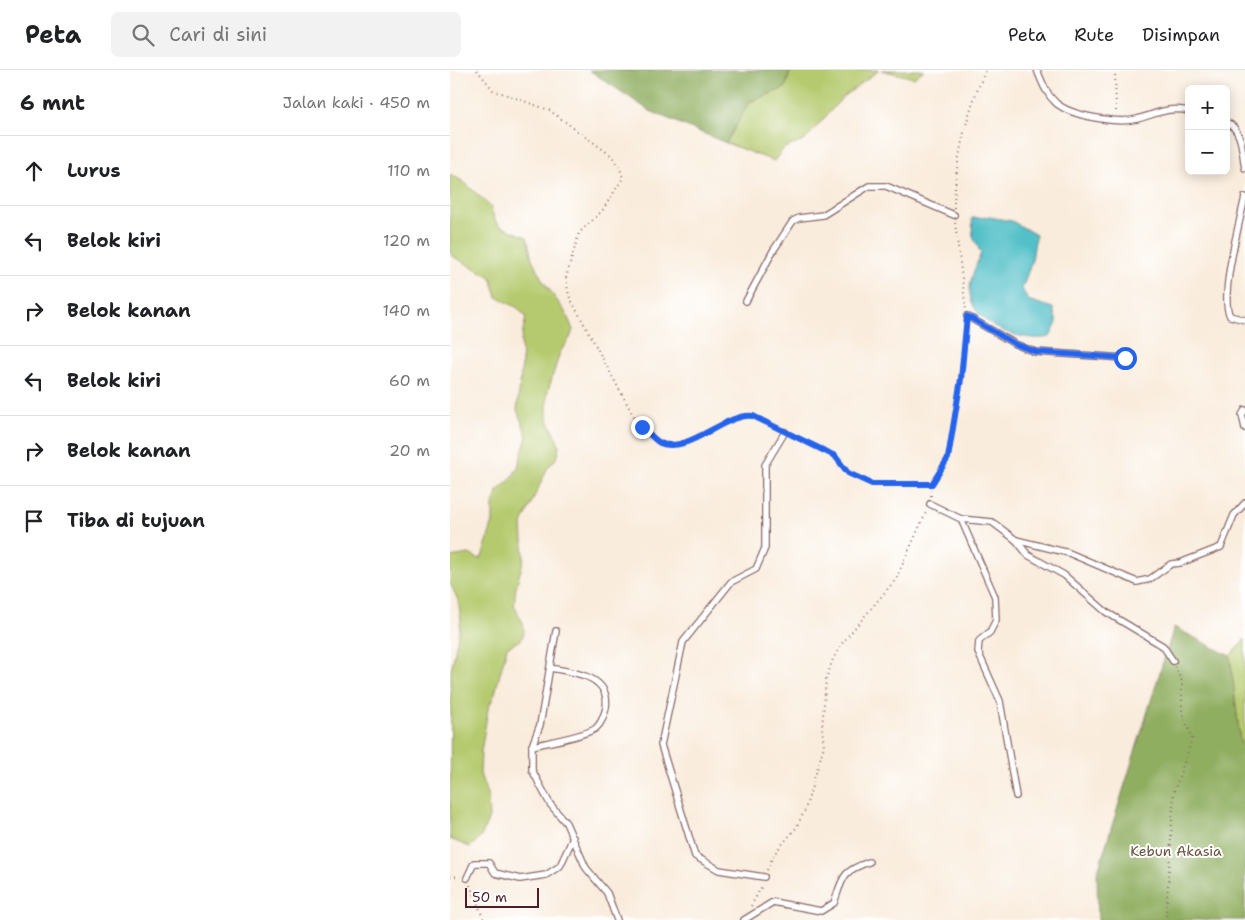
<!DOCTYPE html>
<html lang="id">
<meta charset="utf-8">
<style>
:root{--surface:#fff;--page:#f2f2f2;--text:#202124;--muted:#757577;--line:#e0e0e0}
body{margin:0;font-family:"Shantell Sans",sans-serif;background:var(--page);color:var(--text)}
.controls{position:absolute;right:15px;top:15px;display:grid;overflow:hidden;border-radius:8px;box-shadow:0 2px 12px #0003}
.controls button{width:45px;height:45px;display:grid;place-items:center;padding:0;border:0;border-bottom:1px solid var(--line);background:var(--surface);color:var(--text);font:25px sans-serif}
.scale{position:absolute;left:15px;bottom:12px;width:74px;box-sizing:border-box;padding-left:5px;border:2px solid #4a1f2b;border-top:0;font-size:14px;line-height:18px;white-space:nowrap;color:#4a1f2b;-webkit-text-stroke:4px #fff;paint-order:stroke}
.stop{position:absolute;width:15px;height:15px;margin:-11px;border:4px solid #2563eb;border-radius:50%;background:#fff}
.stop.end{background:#2563eb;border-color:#fff;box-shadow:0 1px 5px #0008}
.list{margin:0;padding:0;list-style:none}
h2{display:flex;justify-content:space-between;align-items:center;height:65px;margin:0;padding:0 20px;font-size:21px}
h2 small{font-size:16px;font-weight:400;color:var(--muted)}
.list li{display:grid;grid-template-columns:32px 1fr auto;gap:15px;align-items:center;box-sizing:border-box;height:70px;padding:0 20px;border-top:1px solid var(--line)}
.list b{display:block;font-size:19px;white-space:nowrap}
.list em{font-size:16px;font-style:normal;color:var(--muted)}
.icon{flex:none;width:28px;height:28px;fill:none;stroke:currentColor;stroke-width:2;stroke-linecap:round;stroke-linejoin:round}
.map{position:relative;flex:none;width:795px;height:850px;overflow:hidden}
header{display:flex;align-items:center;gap:30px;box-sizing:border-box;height:70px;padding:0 25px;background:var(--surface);border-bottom:1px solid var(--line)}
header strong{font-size:24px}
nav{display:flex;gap:28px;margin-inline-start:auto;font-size:18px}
.search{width:350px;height:45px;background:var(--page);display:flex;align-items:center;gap:12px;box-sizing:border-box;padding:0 18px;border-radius:8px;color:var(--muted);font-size:19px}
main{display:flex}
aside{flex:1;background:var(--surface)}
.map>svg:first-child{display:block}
.green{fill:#b5ca6e;stroke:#80744c}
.forest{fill:#90ae61;stroke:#6d6646}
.water{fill:#52c0c8;stroke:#4e707a}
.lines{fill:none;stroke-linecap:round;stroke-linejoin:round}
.service-casing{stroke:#876769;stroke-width:8}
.path{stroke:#876769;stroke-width:2;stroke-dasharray:1 4;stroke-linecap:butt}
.service{stroke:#fff;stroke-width:5.5}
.route{stroke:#2563eb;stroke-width:6}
.labels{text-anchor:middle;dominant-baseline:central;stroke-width:4;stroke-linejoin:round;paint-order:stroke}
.park-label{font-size:14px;fill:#6a523f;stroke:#fff}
</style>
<header>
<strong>Peta</strong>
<div class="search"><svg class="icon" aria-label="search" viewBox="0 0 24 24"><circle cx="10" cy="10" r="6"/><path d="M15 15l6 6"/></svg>Cari di sini</div>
<nav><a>Peta</a><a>Rute</a><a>Disimpan</a></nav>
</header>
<main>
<aside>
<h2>6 mnt<small>Jalan kaki · 450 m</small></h2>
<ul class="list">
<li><svg class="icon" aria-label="ahead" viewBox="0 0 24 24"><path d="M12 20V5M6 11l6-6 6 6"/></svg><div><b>Lurus</b></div><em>110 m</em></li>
<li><svg class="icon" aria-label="left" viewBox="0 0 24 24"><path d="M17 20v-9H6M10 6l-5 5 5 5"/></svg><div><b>Belok kiri</b></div><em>120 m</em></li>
<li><svg class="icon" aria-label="right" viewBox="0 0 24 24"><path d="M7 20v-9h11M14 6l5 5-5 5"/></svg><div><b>Belok kanan</b></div><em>140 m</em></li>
<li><svg class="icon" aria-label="left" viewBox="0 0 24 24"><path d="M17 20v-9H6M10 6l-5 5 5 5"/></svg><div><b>Belok kiri</b></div><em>60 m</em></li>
<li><svg class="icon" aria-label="right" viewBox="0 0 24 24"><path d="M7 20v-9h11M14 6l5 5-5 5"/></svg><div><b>Belok kanan</b></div><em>20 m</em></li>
<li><svg class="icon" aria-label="arrive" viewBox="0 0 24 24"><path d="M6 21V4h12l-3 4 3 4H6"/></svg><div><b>Tiba di tujuan</b></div></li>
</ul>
</aside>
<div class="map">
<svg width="795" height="850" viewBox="0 0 795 850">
<rect width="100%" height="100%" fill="#fff"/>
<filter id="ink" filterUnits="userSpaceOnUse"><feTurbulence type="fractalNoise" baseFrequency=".02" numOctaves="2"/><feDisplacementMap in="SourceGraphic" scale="10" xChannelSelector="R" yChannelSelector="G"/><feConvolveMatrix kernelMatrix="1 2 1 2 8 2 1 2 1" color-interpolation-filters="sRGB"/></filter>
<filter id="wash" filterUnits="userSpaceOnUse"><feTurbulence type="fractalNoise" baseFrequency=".0096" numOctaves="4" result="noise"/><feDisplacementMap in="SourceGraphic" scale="20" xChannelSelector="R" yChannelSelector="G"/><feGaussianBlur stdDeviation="1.12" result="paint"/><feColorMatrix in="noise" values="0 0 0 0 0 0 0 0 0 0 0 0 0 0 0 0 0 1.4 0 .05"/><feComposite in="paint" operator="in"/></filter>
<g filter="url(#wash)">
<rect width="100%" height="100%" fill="#f9ecdc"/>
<g class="green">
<path d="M341,0H429L392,28L354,71L334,78L324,91L276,73L299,32L335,18Z"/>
<path d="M431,0H474L464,8Z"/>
<path d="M0,104L14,112L40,136L45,150L50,156L77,167L82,189L93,211L116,243L123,260L120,268L110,282L97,324V347L109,375L108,386L97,399L72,454L74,488L66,517L64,535L73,553L74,563L71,570L57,577L45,623L38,639L31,682L30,704L38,727L39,748L31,767L20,777L0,769L1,601L11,550L8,530L0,513V487L19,484L29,489L32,487L43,452V435L47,421L61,409L68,397L77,366L67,340L72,293L71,271L76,247L68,238L47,227L41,207L2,186L0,181Z"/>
<path d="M795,569V679L790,671L780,586Z"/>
</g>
<g class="forest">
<path d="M139,0H341L335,18L299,32L276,73L200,41Z"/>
<path d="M724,557L780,586L790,671L795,679V850H648L647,804Z"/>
</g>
<path class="water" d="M539,147L562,151L586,165L582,190L572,219L578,230L603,238L607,253L600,267C573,273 523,256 520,224C519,209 526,196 531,183L523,167L522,148Z"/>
</g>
<g filter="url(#ink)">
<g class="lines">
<defs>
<g id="service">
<path d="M587,0C592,12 596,24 606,33C621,46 668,54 687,49C706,44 719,36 739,41"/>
<path d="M776,52C793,59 792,83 795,98"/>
<path d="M795,127C790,151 769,227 780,246L795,250"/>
<path d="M296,231L323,181L343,151L349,148L373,145L419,116H436L504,145"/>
<path d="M517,246L565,274L585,282L675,288"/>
<path d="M795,340L792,345L795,358"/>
<path d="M480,434L511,449L542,452L566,470L578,485L614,505L656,542L713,576L723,591"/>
<path d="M511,449L545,527L546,550L540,562L529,571L528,582L550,631L566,726"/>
<path d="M566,470L619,483L687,512L700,509L721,494L730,493L771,477L784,445L795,433"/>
<path d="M106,561L90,655L82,676V700L100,734L116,753L136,798L157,823L167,850"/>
<path d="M82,676C94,673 139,665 146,658C152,653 154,645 156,638C161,605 122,602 100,598"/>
<path d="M314,807L269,800L245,786L211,675L233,572L281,512L306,499L315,478V395L335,362"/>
<path d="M17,808L24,793H39L45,803L70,809L96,805L110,796L123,768"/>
<path d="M294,850L323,832L371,841L384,833C393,807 392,801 419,792"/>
</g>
</defs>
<use href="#service" class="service-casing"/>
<g class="path">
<path d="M27,0L43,20L99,40L162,86L170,98L173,108L152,141L129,163L116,208L119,226L183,345L192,357L210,372L223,374L251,366L292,344L303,346L329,359"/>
<path d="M665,0L666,43"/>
<path d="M504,138C505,91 516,43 536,0"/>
<path d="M505,153L516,240"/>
<path d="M343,365L385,386L398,403L422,414H482"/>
<path d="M481,426L482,414L498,388L511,309L517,254"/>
<path d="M317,800L324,784L346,758L355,740L374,676L372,658L376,609L383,589L393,572L446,509L477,440"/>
<path d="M0,806L10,807"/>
<path d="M20,815L34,850"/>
<path d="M301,836L313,814"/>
<path d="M719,850L716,845L724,722L742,669L732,641V612L725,597"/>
</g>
<use href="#service" class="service"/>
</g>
</g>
<g class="lines" filter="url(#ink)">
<path class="route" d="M192,357C198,362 204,370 210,373C238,385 276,342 303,346L385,386L398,403L422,414H482L498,388L511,309L517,246L565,274L586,282L675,288"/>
</g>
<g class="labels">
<g class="park-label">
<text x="726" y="781">Kebun Akasia</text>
</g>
</g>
</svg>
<div class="controls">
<button>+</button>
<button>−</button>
</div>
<div class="scale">50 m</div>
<div class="stop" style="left:675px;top:288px"></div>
<div class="stop end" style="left:192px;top:357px"></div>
</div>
</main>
